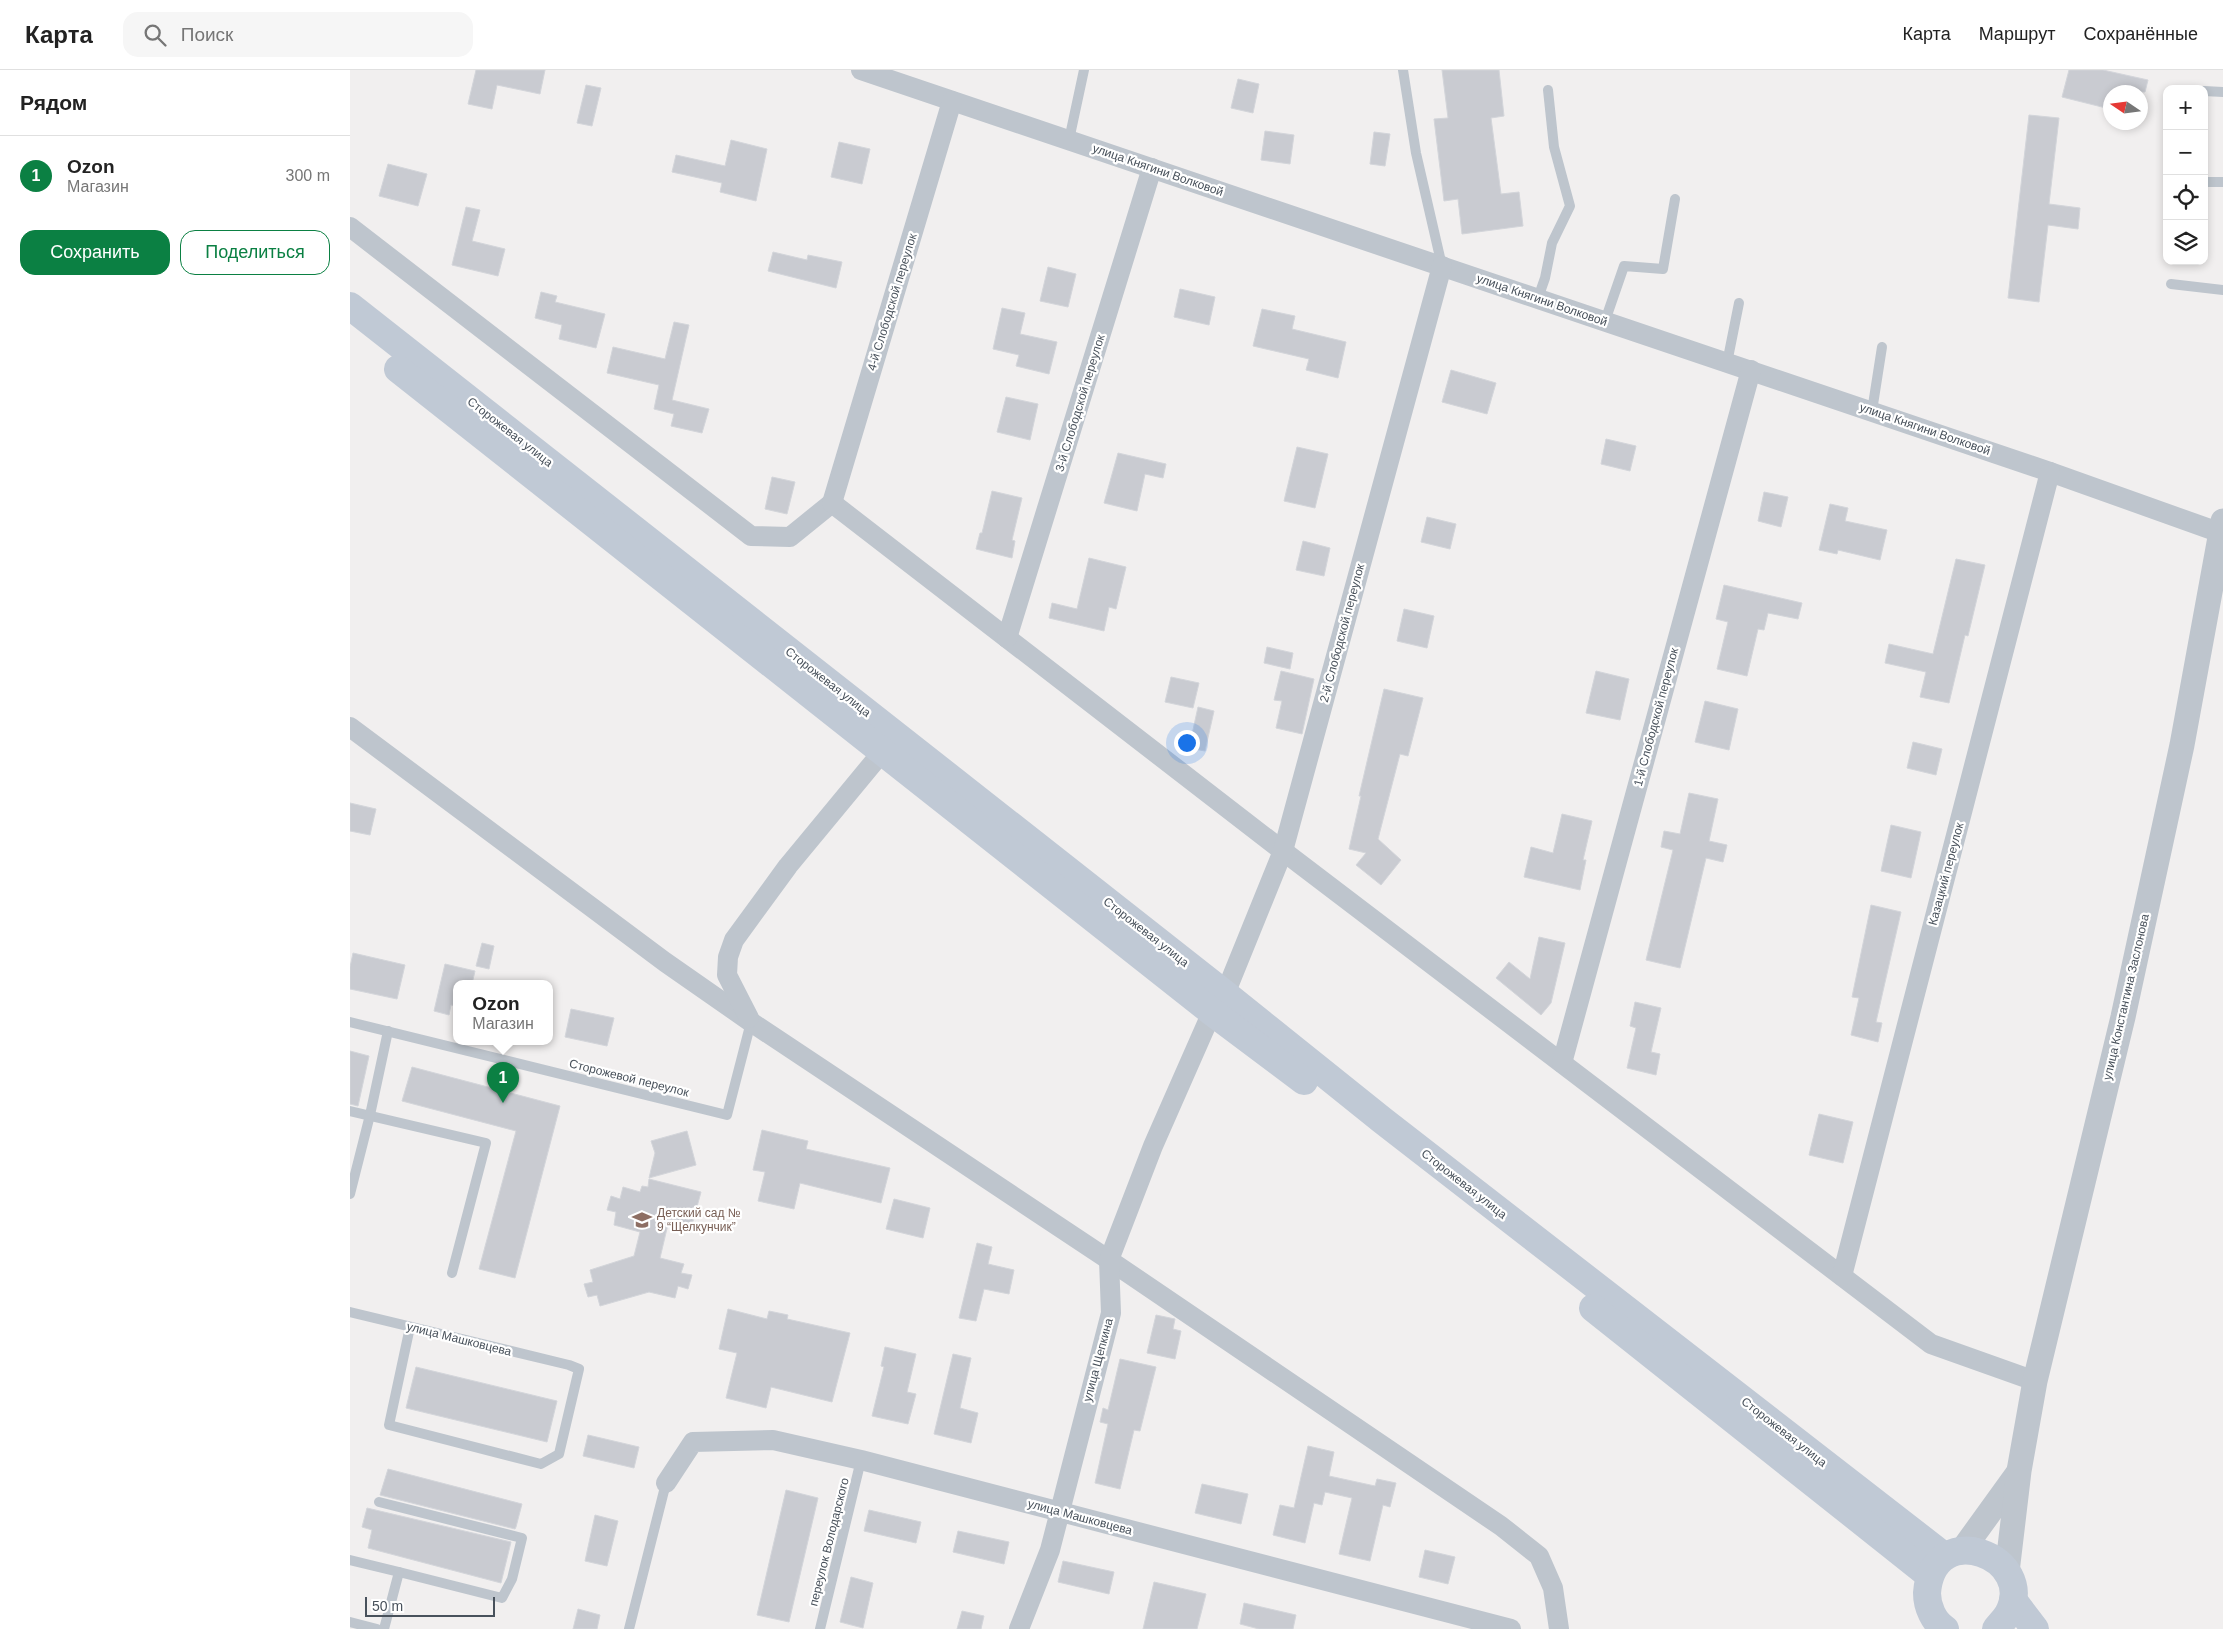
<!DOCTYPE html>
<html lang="ru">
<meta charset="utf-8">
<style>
:root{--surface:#fff;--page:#f6f6f6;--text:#222;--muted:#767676;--line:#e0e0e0;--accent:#0b8043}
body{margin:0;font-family:Arial,sans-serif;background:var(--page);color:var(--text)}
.controls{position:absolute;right:15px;top:15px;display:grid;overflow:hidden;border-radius:10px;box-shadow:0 2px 8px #0003}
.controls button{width:45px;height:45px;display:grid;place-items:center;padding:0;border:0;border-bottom:1px solid var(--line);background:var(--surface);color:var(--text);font:25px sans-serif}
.compass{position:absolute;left:1753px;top:15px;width:45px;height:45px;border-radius:50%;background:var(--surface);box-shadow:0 2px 8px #0003;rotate:283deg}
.scale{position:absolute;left:15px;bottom:12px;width:130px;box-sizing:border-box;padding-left:5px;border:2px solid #48515b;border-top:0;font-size:14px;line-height:18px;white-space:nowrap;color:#48515b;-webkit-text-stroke:4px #fff;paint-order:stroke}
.you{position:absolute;left:836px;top:672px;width:18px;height:18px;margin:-12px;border:4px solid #fff;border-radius:50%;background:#1a73e8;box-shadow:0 0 0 8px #1a73e833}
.badge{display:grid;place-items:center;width:32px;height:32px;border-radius:50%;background:var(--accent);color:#fff;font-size:16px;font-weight:700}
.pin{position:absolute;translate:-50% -41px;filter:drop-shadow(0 1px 2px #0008)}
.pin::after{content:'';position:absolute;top:26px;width:18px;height:15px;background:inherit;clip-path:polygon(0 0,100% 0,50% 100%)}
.popup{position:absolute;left:103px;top:910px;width:100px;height:65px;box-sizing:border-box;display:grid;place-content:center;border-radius:10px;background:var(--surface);filter:drop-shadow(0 1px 4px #0005);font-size:16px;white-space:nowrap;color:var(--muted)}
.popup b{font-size:19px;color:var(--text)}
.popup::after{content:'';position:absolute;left:50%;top:100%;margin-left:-10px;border:10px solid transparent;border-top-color:var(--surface)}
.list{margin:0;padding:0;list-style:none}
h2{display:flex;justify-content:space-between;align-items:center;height:65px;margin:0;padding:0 20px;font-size:21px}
h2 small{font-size:16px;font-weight:400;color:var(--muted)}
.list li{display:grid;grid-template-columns:32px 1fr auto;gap:15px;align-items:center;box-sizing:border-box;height:80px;padding:0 20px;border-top:1px solid var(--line)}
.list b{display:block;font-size:19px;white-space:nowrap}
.list p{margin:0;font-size:16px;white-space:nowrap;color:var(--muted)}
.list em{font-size:16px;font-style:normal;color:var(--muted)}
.actions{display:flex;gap:10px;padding:15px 20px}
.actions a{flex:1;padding:11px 0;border:1px solid var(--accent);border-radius:15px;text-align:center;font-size:18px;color:var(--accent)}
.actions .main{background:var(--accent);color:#fff}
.icon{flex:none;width:28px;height:28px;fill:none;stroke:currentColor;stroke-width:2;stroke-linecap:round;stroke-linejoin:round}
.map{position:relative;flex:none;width:1873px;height:1559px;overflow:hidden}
header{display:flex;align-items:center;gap:30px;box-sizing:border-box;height:70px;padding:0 25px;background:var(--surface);border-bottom:1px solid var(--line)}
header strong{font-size:24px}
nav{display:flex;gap:28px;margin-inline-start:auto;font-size:18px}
.search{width:350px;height:45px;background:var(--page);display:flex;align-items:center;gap:12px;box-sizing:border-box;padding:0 18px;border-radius:15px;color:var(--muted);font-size:19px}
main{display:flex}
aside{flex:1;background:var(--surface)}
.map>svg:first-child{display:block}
.building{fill:#c9cbd1;stroke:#d3d5da}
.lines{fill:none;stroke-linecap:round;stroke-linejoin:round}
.service{stroke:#bec5cd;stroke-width:10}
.minor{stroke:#bec5cd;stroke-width:20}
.tertiary{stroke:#bec5cd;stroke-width:25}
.secondary{stroke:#c0c9d5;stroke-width:28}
.labels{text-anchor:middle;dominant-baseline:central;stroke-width:4.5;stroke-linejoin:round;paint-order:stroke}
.street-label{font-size:12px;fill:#48515b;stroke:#fff}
.education-label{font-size:12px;fill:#785e54;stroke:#fff;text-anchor:start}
</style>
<header>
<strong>Карта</strong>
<div class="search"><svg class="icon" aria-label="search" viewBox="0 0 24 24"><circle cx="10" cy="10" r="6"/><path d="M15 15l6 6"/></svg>Поиск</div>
<nav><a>Карта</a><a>Маршрут</a><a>Сохранённые</a></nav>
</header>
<main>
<aside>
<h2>Рядом<small></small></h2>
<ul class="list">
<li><span class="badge">1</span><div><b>Ozon</b><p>Магазин</p></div><em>300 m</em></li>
</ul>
<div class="actions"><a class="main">Сохранить</a><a>Поделиться</a></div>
</aside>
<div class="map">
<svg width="1873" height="1559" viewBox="0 0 1873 1559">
<rect width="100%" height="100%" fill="#f1efef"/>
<g class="building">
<path d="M126,0H195L190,24L147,15L142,39L118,34Z"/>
<path d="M1092,0H1149L1154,46L1141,48L1151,124L1169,122L1173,156L1112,164L1108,129L1094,131L1084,49L1098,48Z"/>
<path d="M1719,0H1753L1798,10L1795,22H1760V39L1712,27Z"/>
<path d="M888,9L909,14L903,43L881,38Z"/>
<path d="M236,15L251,18L242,56L227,53Z"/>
<path d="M1679,45L1709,48L1699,134L1730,138L1728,159L1698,155L1689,232L1658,228Z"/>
<path d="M915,61L944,65L940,94L911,90Z"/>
<path d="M1024,62L1040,64L1035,96L1020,94Z"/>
<path d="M381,70L417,79L406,131L370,122L372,113L322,102L326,85L375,96Z"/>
<path d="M489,72L520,79L512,114L481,107Z"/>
<path d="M38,94L77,104L68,136L29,126Z"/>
<path d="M116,137L130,140L122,171L155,179L148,206L102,195Z"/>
<path d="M423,182L457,190L458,185L492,192L486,218L418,201Z"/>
<path d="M698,197L726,204L718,237L690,231Z"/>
<path d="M830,219L865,227L859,255L824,247Z"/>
<path d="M191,222L207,226L205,232L255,244L246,278L209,269L212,255L185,248Z"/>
<path d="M652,238L675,243L670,264L707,272L699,304L666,296L669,285L643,279Z"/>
<path d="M912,239L945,246L942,259L996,272L988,308L956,300L959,289L903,276Z"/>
<path d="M324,252L339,255L322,330L359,339L352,363L321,356L324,344L304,339L309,315L257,303L263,277L315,289Z"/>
<path d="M1101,300L1146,313L1137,344L1092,332Z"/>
<path d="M656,327L688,334L680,370L647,362Z"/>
<path d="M1256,369L1286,376L1280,401L1251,394Z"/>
<path d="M947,377L978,384L965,438L934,431Z"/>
<path d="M768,383L816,394L813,408L795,404L787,441L754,433Z"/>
<path d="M422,407L445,412L437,444L415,439Z"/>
<path d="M642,421L672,428L662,470L665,471L662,488L626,479L630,463H632Z"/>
<path d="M1414,422L1438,427L1431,457L1408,451Z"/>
<path d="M1480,434L1498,438L1495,451L1537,460L1530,490L1488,480L1487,484L1469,480Z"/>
<path d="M1077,447L1106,454L1100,479L1071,472Z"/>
<path d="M953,471L980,478L974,506L946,500Z"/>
<path d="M739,488L776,497L766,539L759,537L754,561L699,548L702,533L727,539Z"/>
<path d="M1606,489L1635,495L1618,566L1615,565L1599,633L1570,627L1576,602L1535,593L1539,574L1583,584Z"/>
<path d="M1374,515L1452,533L1448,549L1418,543L1414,560L1408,559L1397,606L1367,599L1378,552L1366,549Z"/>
<path d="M1054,539L1084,546L1077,578L1047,571Z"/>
<path d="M917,577L943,583L940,599L914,593Z"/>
<path d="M931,601L964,609L952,664L926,658L932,631L924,630Z"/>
<path d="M1246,601L1279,609L1270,650L1236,643Z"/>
<path d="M821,607L849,613L843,638L815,632Z"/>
<path d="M1034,619L1073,628L1058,686L1050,684L1028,769L1051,790L1031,815L1006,795L1016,783L999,779L1011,726H1009Z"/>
<path d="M1355,631L1388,639L1379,680L1345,672Z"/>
<path d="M848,637L864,641L855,681L839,678Z"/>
<path d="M1563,672L1592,679L1586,705L1557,698Z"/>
<path d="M1339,723L1368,729L1359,771L1377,775L1373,792L1356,788L1330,898L1296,890L1323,780L1311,777L1314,761L1330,764Z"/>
<path d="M0,733L26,739L20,765L0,761Z"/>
<path d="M1212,744L1242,751L1233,790H1236L1230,820L1174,807L1181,777L1203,783Z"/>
<path d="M1541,755L1571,762L1561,808L1531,801Z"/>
<path d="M1521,835L1551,842L1526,952L1532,953L1528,972L1501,965L1509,928L1502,927Z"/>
<path d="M1189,867L1215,873L1201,933L1191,945L1146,908L1159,892L1180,909Z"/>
<path d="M132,873L144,876L139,899L126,896Z"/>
<path d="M3,883L55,895L47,929L0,919V897Z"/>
<path d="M95,894L125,901L122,914H107V936L101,935L99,945L84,941Z"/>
<path d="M1285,932L1311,938L1301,982L1310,984L1306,1005L1277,998L1286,958L1280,956Z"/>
<path d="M221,939L264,948L257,976L215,967Z"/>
<path d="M0,981L19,986L8,1036L0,1034Z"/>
<path d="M62,997L210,1036L165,1208L129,1199L166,1061L52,1031Z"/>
<path d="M1469,1044L1503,1052L1493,1093L1459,1085Z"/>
<path d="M412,1060L458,1071L456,1079L540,1098L531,1133L450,1113L444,1139L408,1131L415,1102L403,1100Z"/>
<path d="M337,1061L346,1095L299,1108L305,1083L301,1071Z"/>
<path d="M299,1109L351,1122L342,1155L319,1150L310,1188L334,1194L331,1203L342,1205L338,1219L328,1216L325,1228L299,1222L250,1236L247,1225L238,1227L234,1214L243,1212L240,1200L284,1186L290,1162L264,1155L266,1142L257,1140L261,1126L270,1129L273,1117L290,1122L292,1116L298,1117Z"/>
<path d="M544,1129L580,1138L573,1168L536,1159Z"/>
<path d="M627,1173L642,1177L638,1194L664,1200L659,1224L634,1219L626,1251L609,1248Z"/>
<path d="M378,1239L417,1249L419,1241L438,1245L437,1249L500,1263L482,1332L421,1317L416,1338L376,1328L387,1283L369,1279Z"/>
<path d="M806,1245L825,1249L823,1259L831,1261L825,1289L797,1283Z"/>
<path d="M535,1277L566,1284L557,1322L566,1324L558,1354L522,1346L534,1297L531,1296Z"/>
<path d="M603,1284L621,1288L610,1338L628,1343L621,1373L584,1364Z"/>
<path d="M770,1289L806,1297L790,1361L784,1360L770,1419L745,1413L758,1354L750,1352L753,1338L758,1340Z"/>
<path d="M66,1297L207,1331L197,1372L56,1338Z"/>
<path d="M238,1365L289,1377L284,1398L233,1386Z"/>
<path d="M958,1376L984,1382L979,1406L1025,1416L1027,1409L1046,1413L1040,1437L1033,1435L1020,1491L989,1484L1002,1428L975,1422L972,1435L964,1433L955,1473L923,1465L930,1435L944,1438Z"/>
<path d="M38,1399L172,1434L166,1457L165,1459L30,1425Z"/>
<path d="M852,1414L898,1424L891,1454L845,1443Z"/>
<path d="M436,1420L468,1428L439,1552L407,1545Z"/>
<path d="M17,1438L161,1472L151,1513L18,1478L22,1460L12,1457Z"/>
<path d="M519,1440L571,1452L566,1473L514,1461Z"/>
<path d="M245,1445L268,1451L257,1496L235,1491Z"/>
<path d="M608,1461L659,1472L654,1494L603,1482Z"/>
<path d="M1075,1480L1105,1487L1098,1514L1069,1507Z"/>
<path d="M713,1491L764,1502L759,1524L708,1512Z"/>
<path d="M501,1507L523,1513L513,1558L490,1552Z"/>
<path d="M804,1512L856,1524L847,1559H793Z"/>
<path d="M894,1533L946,1545L943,1559H909L890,1554Z"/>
<path d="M228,1539L250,1545L247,1559H223Z"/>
<path d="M612,1541L634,1546L631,1559H607Z"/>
</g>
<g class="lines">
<g class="service">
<path d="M1053,0L1066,83L1092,196"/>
<path d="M1854,21L1873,22"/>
<path d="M719,70L734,0"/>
<path d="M1854,112H1873"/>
<path d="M1821,214L1873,220"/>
<path d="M1188,228L1195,208L1202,173L1220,136L1204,77L1198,20"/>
<path d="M1255,251L1274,196L1313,199L1325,129"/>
<path d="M1377,293L1389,233"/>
<path d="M1522,341L1532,277"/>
<path d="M0,952L377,1045L401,952"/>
<path d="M0,1041L136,1073L102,1203"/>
<path d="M0,1124L20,1045L38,961"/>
<path d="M0,1242L219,1295L229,1299L209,1384L191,1394L39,1355L60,1257"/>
<path d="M29,1432L172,1468L162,1509L152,1528L49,1502L34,1559"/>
<path d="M0,1490L49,1502"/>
<path d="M0,1552L27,1559"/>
<path d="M279,1559L316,1413"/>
<path d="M470,1559L511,1390"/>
</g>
<g class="minor">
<path d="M511,0L1700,402L1871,463"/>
<path d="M0,157L401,466L440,467L482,433"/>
<path d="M482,433L933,781L1581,1274L1685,1311"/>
<path d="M482,433L602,31"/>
<path d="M657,568L802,98"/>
<path d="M0,657L315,892L401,952L759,1190L1151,1456L1189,1486L1203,1518L1209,1559"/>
<path d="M875,924L933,781L1092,196"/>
<path d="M399,948L377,905L378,887L384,870L438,796L533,681"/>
<path d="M1212,993L1401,300"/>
<path d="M1492,1206L1700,402"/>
<path d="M316,1413L343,1372L423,1370L511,1390L1161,1559"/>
<path d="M669,1559L700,1480L761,1243L759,1190L803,1076L862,942"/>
</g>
<g class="tertiary">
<path d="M1611,1482L1668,1403"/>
<path d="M1657,1502L1669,1401L1685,1311L1773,947L1832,675L1873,451"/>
</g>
<g class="secondary">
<path d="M0,236L875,924L1032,1050L1594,1486"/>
<path d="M48,299L862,942L954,1011"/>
<path d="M1243,1238L1579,1505"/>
<path d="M1663,1530L1685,1559"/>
<path d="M1595,1559C1584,1552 1577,1537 1577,1523C1583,1446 1689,1487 1658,1544C1655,1549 1650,1554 1646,1559"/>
</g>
</g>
<defs>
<symbol id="school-bare" viewBox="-9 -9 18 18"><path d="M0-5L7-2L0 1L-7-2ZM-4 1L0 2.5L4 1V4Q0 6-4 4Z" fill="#8d6e63" stroke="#fff" stroke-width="2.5" paint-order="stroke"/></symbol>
</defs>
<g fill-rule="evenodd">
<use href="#school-bare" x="278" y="1136" width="28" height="28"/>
</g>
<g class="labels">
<g class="street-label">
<text transform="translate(808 100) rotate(19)">улица Княгини Волковой</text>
<text transform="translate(1192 230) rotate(19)">улица Княгини Волковой</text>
<text transform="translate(542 232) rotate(-73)">4-й Слободской переулок</text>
<text transform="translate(730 333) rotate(-73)">3-й Слободской переулок</text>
<text transform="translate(1575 359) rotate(19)">улица Княгини Волковой</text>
<text transform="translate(160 362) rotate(38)">Сторожевая улица</text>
<text transform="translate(992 563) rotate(-75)">2-й Слободской переулок</text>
<text transform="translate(478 612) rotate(38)">Сторожевая улица</text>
<text transform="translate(1306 647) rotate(-75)">1-й Слободской переулок</text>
<text transform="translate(1596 804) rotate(-75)">Казацкий переулок</text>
<text transform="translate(796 862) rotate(38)">Сторожевая улица</text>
<text transform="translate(1776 927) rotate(-77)">улица Константина Заслонова</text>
<text transform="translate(279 1008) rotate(14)">Сторожевой переулок</text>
<text transform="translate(1114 1114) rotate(38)">Сторожевая улица</text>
<text transform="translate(109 1269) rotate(14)">улица Машковцева</text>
<text transform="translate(748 1290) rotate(-75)">улица Щепкина</text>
<text transform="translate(1434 1362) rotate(38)">Сторожевая улица</text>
<text transform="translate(730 1447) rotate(15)">улица Машковцева</text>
<text transform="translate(479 1472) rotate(-76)">переулок Володарского</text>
</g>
<g class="education-label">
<text x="307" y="1143">Детский сад №<tspan x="307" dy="14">9 “Щелкунчик”</tspan></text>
</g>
</g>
</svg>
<div class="controls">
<button>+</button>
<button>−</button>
<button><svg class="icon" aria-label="locate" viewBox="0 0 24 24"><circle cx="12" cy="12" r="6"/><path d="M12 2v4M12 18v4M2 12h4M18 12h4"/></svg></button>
<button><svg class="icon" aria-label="layers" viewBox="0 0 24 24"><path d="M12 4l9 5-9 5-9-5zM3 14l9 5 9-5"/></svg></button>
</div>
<svg class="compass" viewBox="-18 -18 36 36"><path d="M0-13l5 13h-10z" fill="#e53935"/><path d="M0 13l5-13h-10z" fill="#767676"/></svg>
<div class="scale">50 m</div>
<div class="you"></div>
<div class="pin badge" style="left:153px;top:1033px">1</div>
<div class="popup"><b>Ozon</b>Магазин</div>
</div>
</main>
